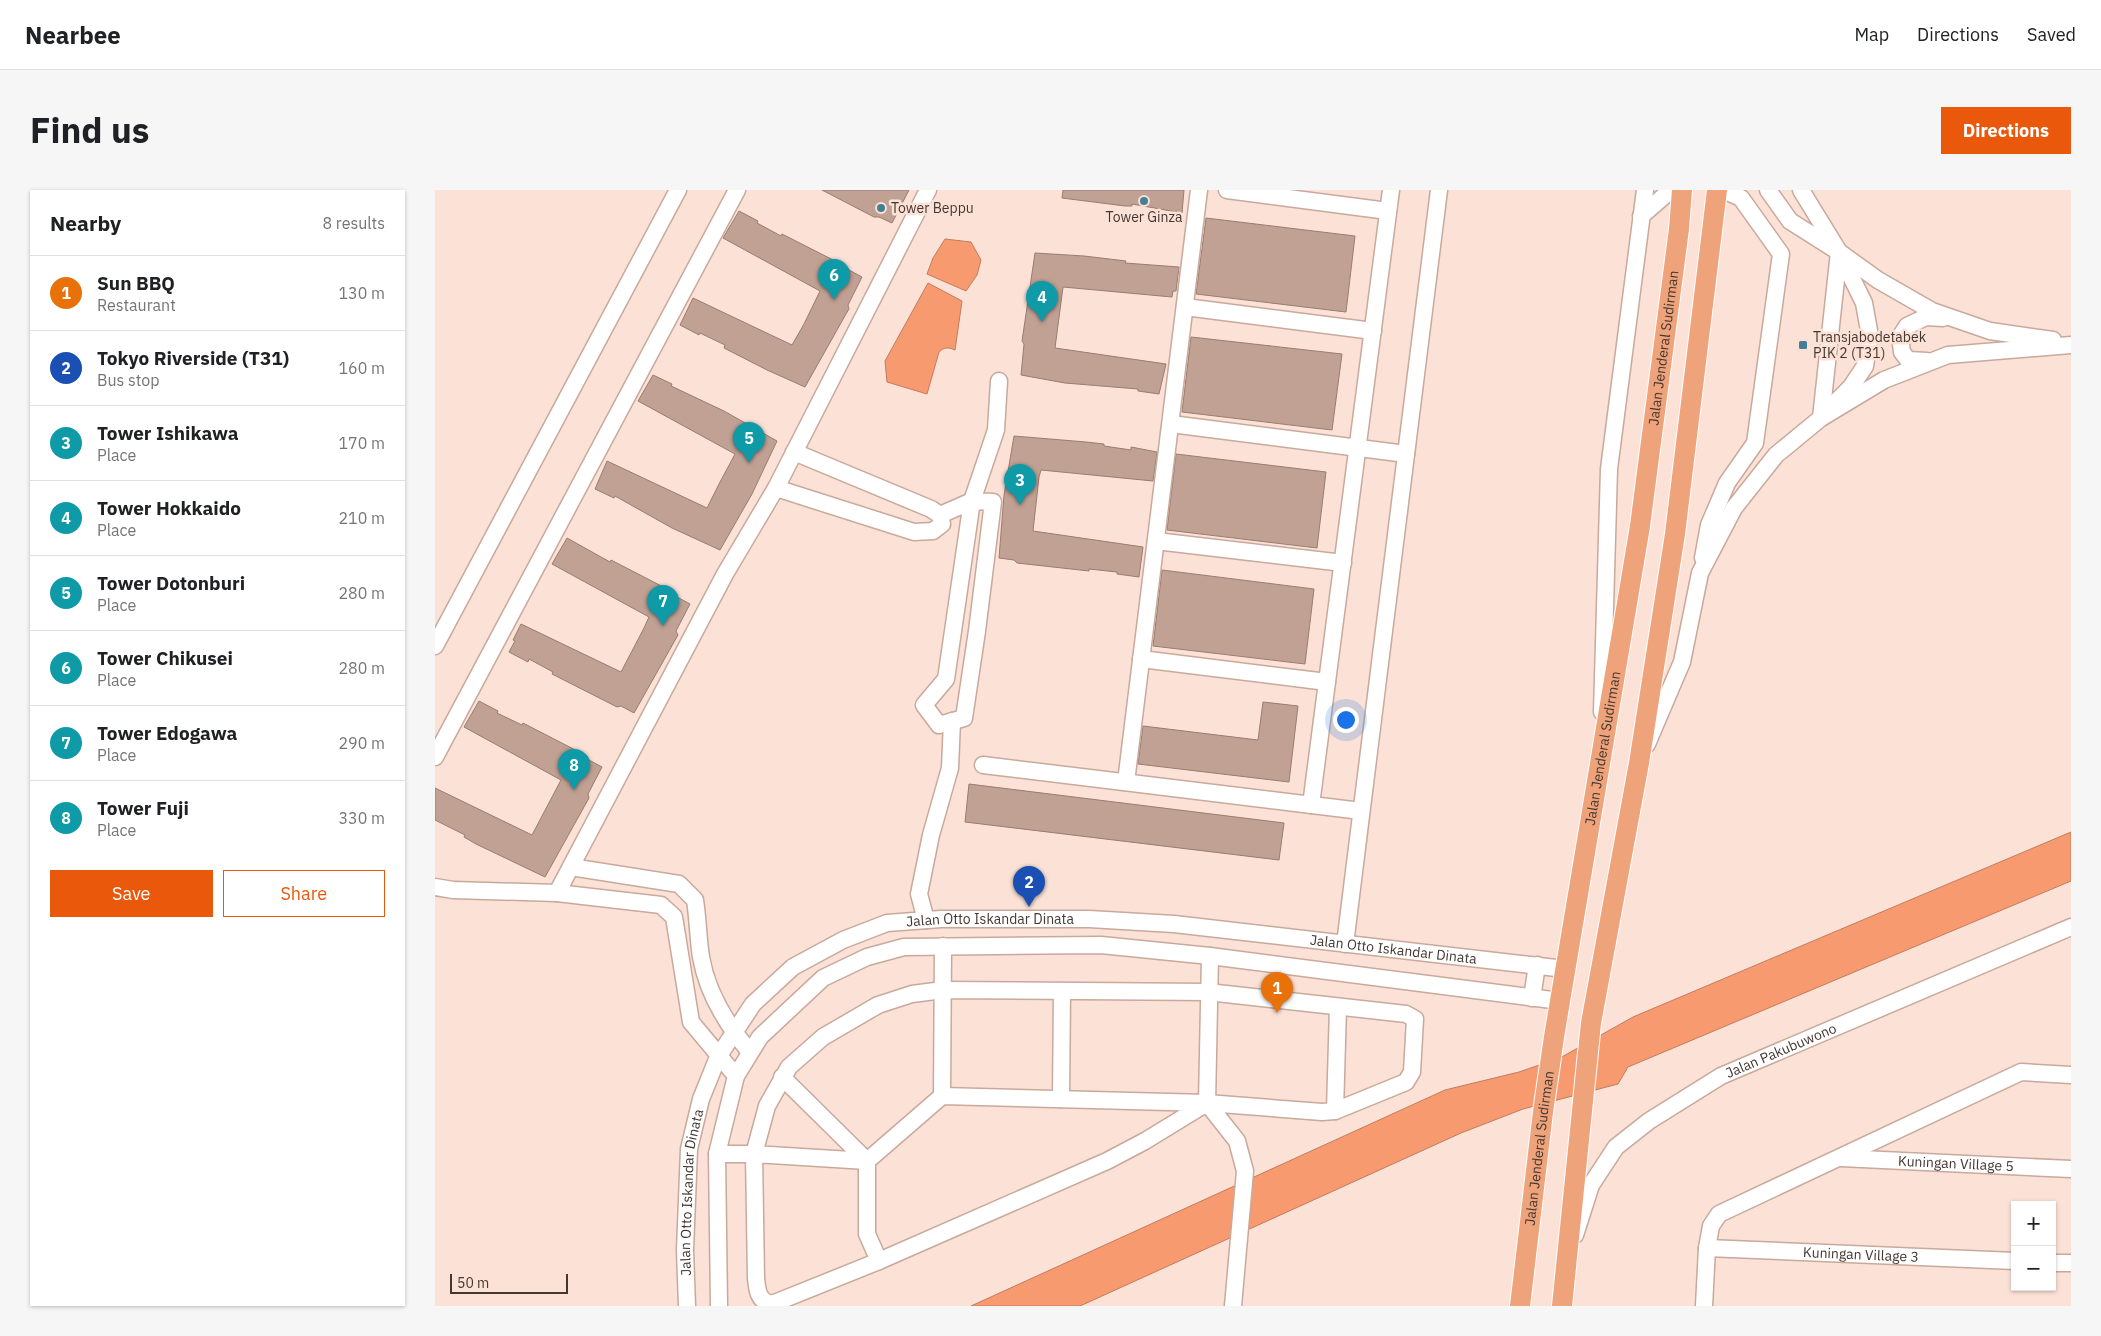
<!DOCTYPE html>
<meta charset="utf-8">
<style>
:root{--surface:#fff;--page:#f6f6f6;--text:#202124;--muted:#757577;--line:#e0e0e0;--accent:#ea580c}
body{margin:0;font-family:"IBM Plex Sans",sans-serif;background:var(--page);color:var(--text)}
.controls{position:absolute;right:15px;bottom:15px;display:grid;overflow:hidden;border-radius:0px;box-shadow:0 1px 4px #0004}
.controls button{width:45px;height:45px;display:grid;place-items:center;padding:0;border:0;border-bottom:1px solid var(--line);background:var(--surface);color:var(--text);font:25px sans-serif}
.scale{position:absolute;left:15px;bottom:12px;width:118px;box-sizing:border-box;padding-left:5px;border:2px solid #443731;border-top:0;font-size:14px;line-height:18px;white-space:nowrap;color:#443731;-webkit-text-stroke:4px #fce1d6;paint-order:stroke}
.you{position:absolute;left:910px;top:529px;width:18px;height:18px;margin:-12px;border:4px solid #fff;border-radius:50%;background:#1a73e8;box-shadow:0 0 0 8px #1a73e833}
.badge{display:grid;place-items:center;width:32px;height:32px;border-radius:50%;background:var(--accent);color:#fff;font-size:16px;font-weight:700}
.pin{position:absolute;translate:-50% -41px;filter:drop-shadow(0 1px 2px #0008)}
.pin::after{content:'';position:absolute;top:26px;width:18px;height:15px;background:inherit;clip-path:polygon(0 0,100% 0,50% 100%)}
.list{margin:0;padding:0;list-style:none}
h2{display:flex;justify-content:space-between;align-items:center;height:65px;margin:0;padding:0 20px;font-size:21px}
h2 small{font-size:16px;font-weight:400;color:var(--muted)}
.list li{display:grid;grid-template-columns:32px 1fr auto;gap:15px;align-items:center;box-sizing:border-box;height:75px;padding:0 20px;border-top:1px solid var(--line)}
.list b{display:block;font-size:19px;white-space:nowrap}
.list p{margin:0;font-size:16px;white-space:nowrap;color:var(--muted)}
.list em{font-size:16px;font-style:normal;color:var(--muted)}
.actions{display:flex;gap:10px;padding:15px 20px}
.actions a{flex:1;padding:11px 0;border:1px solid var(--accent);border-radius:0px;text-align:center;font-size:18px;color:var(--accent)}
.actions .main{background:var(--accent);color:#fff}
.map{position:relative;flex:none;width:1636px;height:1116px;overflow:hidden;border-radius:0px}
header{display:flex;align-items:center;gap:30px;box-sizing:border-box;height:70px;padding:0 25px;background:var(--surface);border-bottom:1px solid var(--line)}
header strong{font-size:24px}
nav{display:flex;gap:28px;margin-inline-start:auto;font-size:18px}
.intro{display:flex;align-items:center;justify-content:space-between;box-sizing:border-box;height:120px;padding:0 30px}
h1{margin:0;font-size:35px}
.button{padding:12px 22px;border-radius:0px;background:var(--accent);color:#fff;font-size:18px;font-weight:700}
main{display:flex;gap:30px;padding:0 30px}
aside{flex:1;background:var(--surface);border-radius:0px;box-shadow:0 1px 4px #0004}
.map>svg:first-child{display:block}
.water{fill:#f89a70;stroke:#c27c5d}
.building{fill:#c0a194;stroke:#9a7c70}
.lines{fill:none;stroke-linecap:round;stroke-linejoin:round}
.minor-casing{stroke:#c8a99c;stroke-width:19}
.major-casing{stroke:#fff;stroke-width:22}
.minor{stroke:#fff;stroke-width:16}
.major{stroke:#efa37b;stroke-width:20}
.poi-dot{fill:#438096;stroke:#fce1d6;stroke-width:2}
.labels{text-anchor:middle;dominant-baseline:central;stroke-width:5;stroke-linejoin:round;paint-order:stroke}
.poi-label{font-size:14px;fill:#443731;stroke:#fce1d6;text-anchor:start}
.street-label{font-size:14px;fill:#443731;stroke:#fce1d6}
</style>
<header>
<strong>Nearbee</strong>
<nav><a>Map</a><a>Directions</a><a>Saved</a></nav>
</header>
<div class="intro"><h1>Find us</h1><a class="button">Directions</a></div>
<main>
<aside>
<h2>Nearby<small>8 results</small></h2>
<ul class="list">
<li><span class="badge" style="background:#e8710a">1</span><div><b>Sun BBQ</b><p>Restaurant</p></div><em>130 m</em></li>
<li><span class="badge" style="background:#1a4fb4">2</span><div><b>Tokyo Riverside (T31)</b><p>Bus stop</p></div><em>160 m</em></li>
<li><span class="badge" style="background:#0f9aa8">3</span><div><b>Tower Ishikawa</b><p>Place</p></div><em>170 m</em></li>
<li><span class="badge" style="background:#0f9aa8">4</span><div><b>Tower Hokkaido</b><p>Place</p></div><em>210 m</em></li>
<li><span class="badge" style="background:#0f9aa8">5</span><div><b>Tower Dotonburi</b><p>Place</p></div><em>280 m</em></li>
<li><span class="badge" style="background:#0f9aa8">6</span><div><b>Tower Chikusei</b><p>Place</p></div><em>280 m</em></li>
<li><span class="badge" style="background:#0f9aa8">7</span><div><b>Tower Edogawa</b><p>Place</p></div><em>290 m</em></li>
<li><span class="badge" style="background:#0f9aa8">8</span><div><b>Tower Fuji</b><p>Place</p></div><em>330 m</em></li>
</ul>
<div class="actions"><a class="main">Save</a><a>Share</a></div>
</aside>
<div class="map">
<svg width="1636" height="1116" viewBox="0 0 1636 1116">
<rect width="100%" height="100%" fill="#fce1d6"/>
<g class="water">
<path d="M510,49L536,52L546,70L542,85L531,101L492,84L498,68Z"/>
<path d="M493,93L527,111L520,160C513,157 509,157 504,162L492,204L452,192L450,171Z"/>
<path d="M1636,642V691L1193,877L1183,894L1088,919L1026,943L645,1116H536L1010,900L1084,882L1125,868L1198,827Z"/>
</g>
<g class="building">
<path d="M387,0H474L457,33L444,27H439Z"/>
<path d="M628,0H749L747,23L697,14V16H690L627,8Z"/>
<path d="M304,21L323,31L322,33L346,46L347,44L412,77L414,80L427,87L413,115L414,119L411,124L370,197L332,180L289,158L290,155L265,143L264,145L245,135L258,108L357,155L369,134L385,101L288,48Z"/>
<path d="M771,28L920,46L911,122L761,104Z"/>
<path d="M600,63L649,66L691,71L690,73L744,77L741,101H738L737,107L628,97L620,158L731,174L724,204L703,201V199L630,193L586,185L589,154L587,151Z"/>
<path d="M756,147L907,164L897,240L747,222Z"/>
<path d="M218,185L237,194L236,196L289,221L342,251L317,304L285,360L237,338L180,306L179,308L160,299L172,271L272,318L284,294L300,264L203,211Z"/>
<path d="M579,246L651,252L669,254V256L696,260V257L722,262L718,291L606,280L604,287L598,341L708,357L704,387L682,384V382L654,379V381L582,373L579,370L564,368L569,305Z"/>
<path d="M741,264L891,282L882,358L732,340Z"/>
<path d="M132,348L175,372L176,370L240,403L242,407L255,414L241,441L243,445L199,523L186,516L182,517L117,484L118,482L94,469L93,472L74,462L80,451L78,450L86,434L186,482L209,438L214,427L117,374Z"/>
<path d="M727,380L879,399L870,474L718,456Z"/>
<path d="M44,511L63,521L62,523L87,535L88,533L152,566L154,570L167,577L153,604L154,608L110,687L41,654L29,647L30,645L0,630V598L97,645L126,590L29,537Z"/>
<path d="M828,512L863,516L854,592L703,574L708,536L823,550Z"/>
<path d="M534,594L849,633L844,670L530,632Z"/>
</g>
<g class="lines">
<defs>
<g id="minor">
<path d="M792,0L953,21"/>
<path d="M1333,0L1355,31L1404,62L1429,113L1435,146L1430,176L1416,197L1401,212"/>
<path d="M1366,0L1404,62L1443,90L1497,121L1555,141L1618,150"/>
<path d="M1206,26L1236,0"/>
<path d="M750,117L938,141"/>
<path d="M1492,171L1473,170L1467,162L1465,147L1472,136L1491,127L1508,128"/>
<path d="M1386,228L1404,62"/>
<path d="M736,234L971,264"/>
<path d="M341,298L479,342L498,341L507,334L505,325L496,319L359,262"/>
<path d="M505,325L537,311L558,312L542,441L529,528L504,535L489,515L511,489L537,311L561,240L564,191"/>
<path d="M721,351L908,373"/>
<path d="M1268,368L1274,335L1292,293L1320,253L1346,64L1306,8L1288,0"/>
<path d="M0,456L243,0"/>
<path d="M706,469L892,492"/>
<path d="M1167,522L1174,279L1210,0"/>
<path d="M1212,554L1247,472L1265,383L1299,318L1341,265L1386,228L1449,190L1513,165L1636,155"/>
<path d="M0,567L302,0"/>
<path d="M548,575L926,621"/>
<path d="M691,592L764,0"/>
<path d="M876,615L956,0"/>
<path d="M136,677L244,694L260,710C263,729 263,748 266,767C272,802 292,835 315,862"/>
<path d="M0,697L18,700L122,703L290,384L341,298L493,0"/>
<path d="M122,703L226,715L239,727L256,832L301,886"/>
<path d="M491,730L484,704L496,645L515,578L517,531"/>
<path d="M910,754L1004,0"/>
<path d="M775,766L772,913L802,951L810,981L798,1116"/>
<path d="M1097,808L1102,775"/>
<path d="M347,887L432,971V1044L444,1071"/>
<path d="M507,906L508,756"/>
<path d="M626,909L627,802"/>
<path d="M900,921L903,817"/>
<path d="M282,964H319L432,971L507,906L772,913L887,922L900,921L971,892L977,882L980,829L971,824L773,802L508,800L477,804L443,815L388,847L354,877L332,916L319,964L321,1088C322,1099 323,1112 337,1114L444,1071L672,971L710,951L772,913"/>
<path id="s1" d="M1406,968L1636,979"/>
<path id="s2" d="M1140,1045L1156,995L1181,957L1214,931L1286,886L1636,737"/>
<path id="s3" d="M1272,1058L1580,1071"/>
<path d="M1617,1073H1636"/>
<path id="s4" d="M252,1116L250,1060L254,959L266,909L283,867L318,814L358,777L408,750L452,733L506,729H654L739,734L1130,779"/>
<path d="M284,1116L282,964L301,886L325,847L388,788L432,767L469,757L666,755L775,766L1125,811"/>
<path d="M1269,1116L1272,1058L1276,1036L1284,1024L1586,882L1636,885"/>
</g>
<g id="major">
<path id="s5" d="M1085,1116L1108,922L1119,847L1205,336L1244,39L1247,0"/>
<path d="M1127,1116L1156,833L1204,573L1240,344L1282,0"/>
</g>
</defs>
<use href="#minor" class="minor-casing"/>
<use href="#major" class="major-casing"/>
<use href="#minor" class="minor"/>
<use href="#major" class="major"/>
</g>
<g class="poi-dot">
<circle cx="709" cy="11" r="5"/>
<circle cx="446" cy="18" r="5"/>
<rect x="1363" y="150" width="10" height="10" rx="2.5"/>
</g>
<g class="labels">
<g class="poi-label">
<text x="456" y="18">Tower Beppu</text>
<text x="709" y="27" text-anchor="middle">Tower Ginza</text>
<text x="1378" y="147">Transjabodetabek<tspan x="1378" dy="16">PIK 2 (T31)</tspan></text>
</g>
<g class="street-label">
<text stroke="none"><textPath href="#s5" startOffset="969">Jalan Jenderal Sudirman</textPath></text>
<text stroke="none"><textPath href="#s5" startOffset="564">Jalan Jenderal Sudirman</textPath></text>
<text stroke="none"><textPath href="#s4" startOffset="579">Jalan Otto Iskandar Dinata</textPath></text>
<text stroke="none"><textPath href="#s4" startOffset="984">Jalan Otto Iskandar Dinata</textPath></text>
<text stroke="none"><textPath href="#s2" startOffset="290">Jalan Pakubuwono</textPath></text>
<text stroke="none"><textPath href="#s5" startOffset="159">Jalan Jenderal Sudirman</textPath></text>
<text stroke="none"><textPath href="#s1" startOffset="115">Kuningan Village 5</textPath></text>
<text stroke="none"><textPath href="#s4" startOffset="114">Jalan Otto Iskandar Dinata</textPath></text>
<text stroke="none"><textPath href="#s3" startOffset="154">Kuningan Village 3</textPath></text>
</g>
</g>
</svg>
<div class="controls">
<button>+</button>
<button>−</button>
</div>
<div class="scale">50 m</div>
<div class="you"></div>
<div class="pin badge" style="left:842px;top:823px;background:#e8710a">1</div>
<div class="pin badge" style="left:594px;top:717px;background:#1a4fb4">2</div>
<div class="pin badge" style="left:585px;top:315px;background:#0f9aa8">3</div>
<div class="pin badge" style="left:607px;top:132px;background:#0f9aa8">4</div>
<div class="pin badge" style="left:314px;top:273px;background:#0f9aa8">5</div>
<div class="pin badge" style="left:399px;top:110px;background:#0f9aa8">6</div>
<div class="pin badge" style="left:228px;top:436px;background:#0f9aa8">7</div>
<div class="pin badge" style="left:139px;top:600px;background:#0f9aa8">8</div>
</div>
</main>
